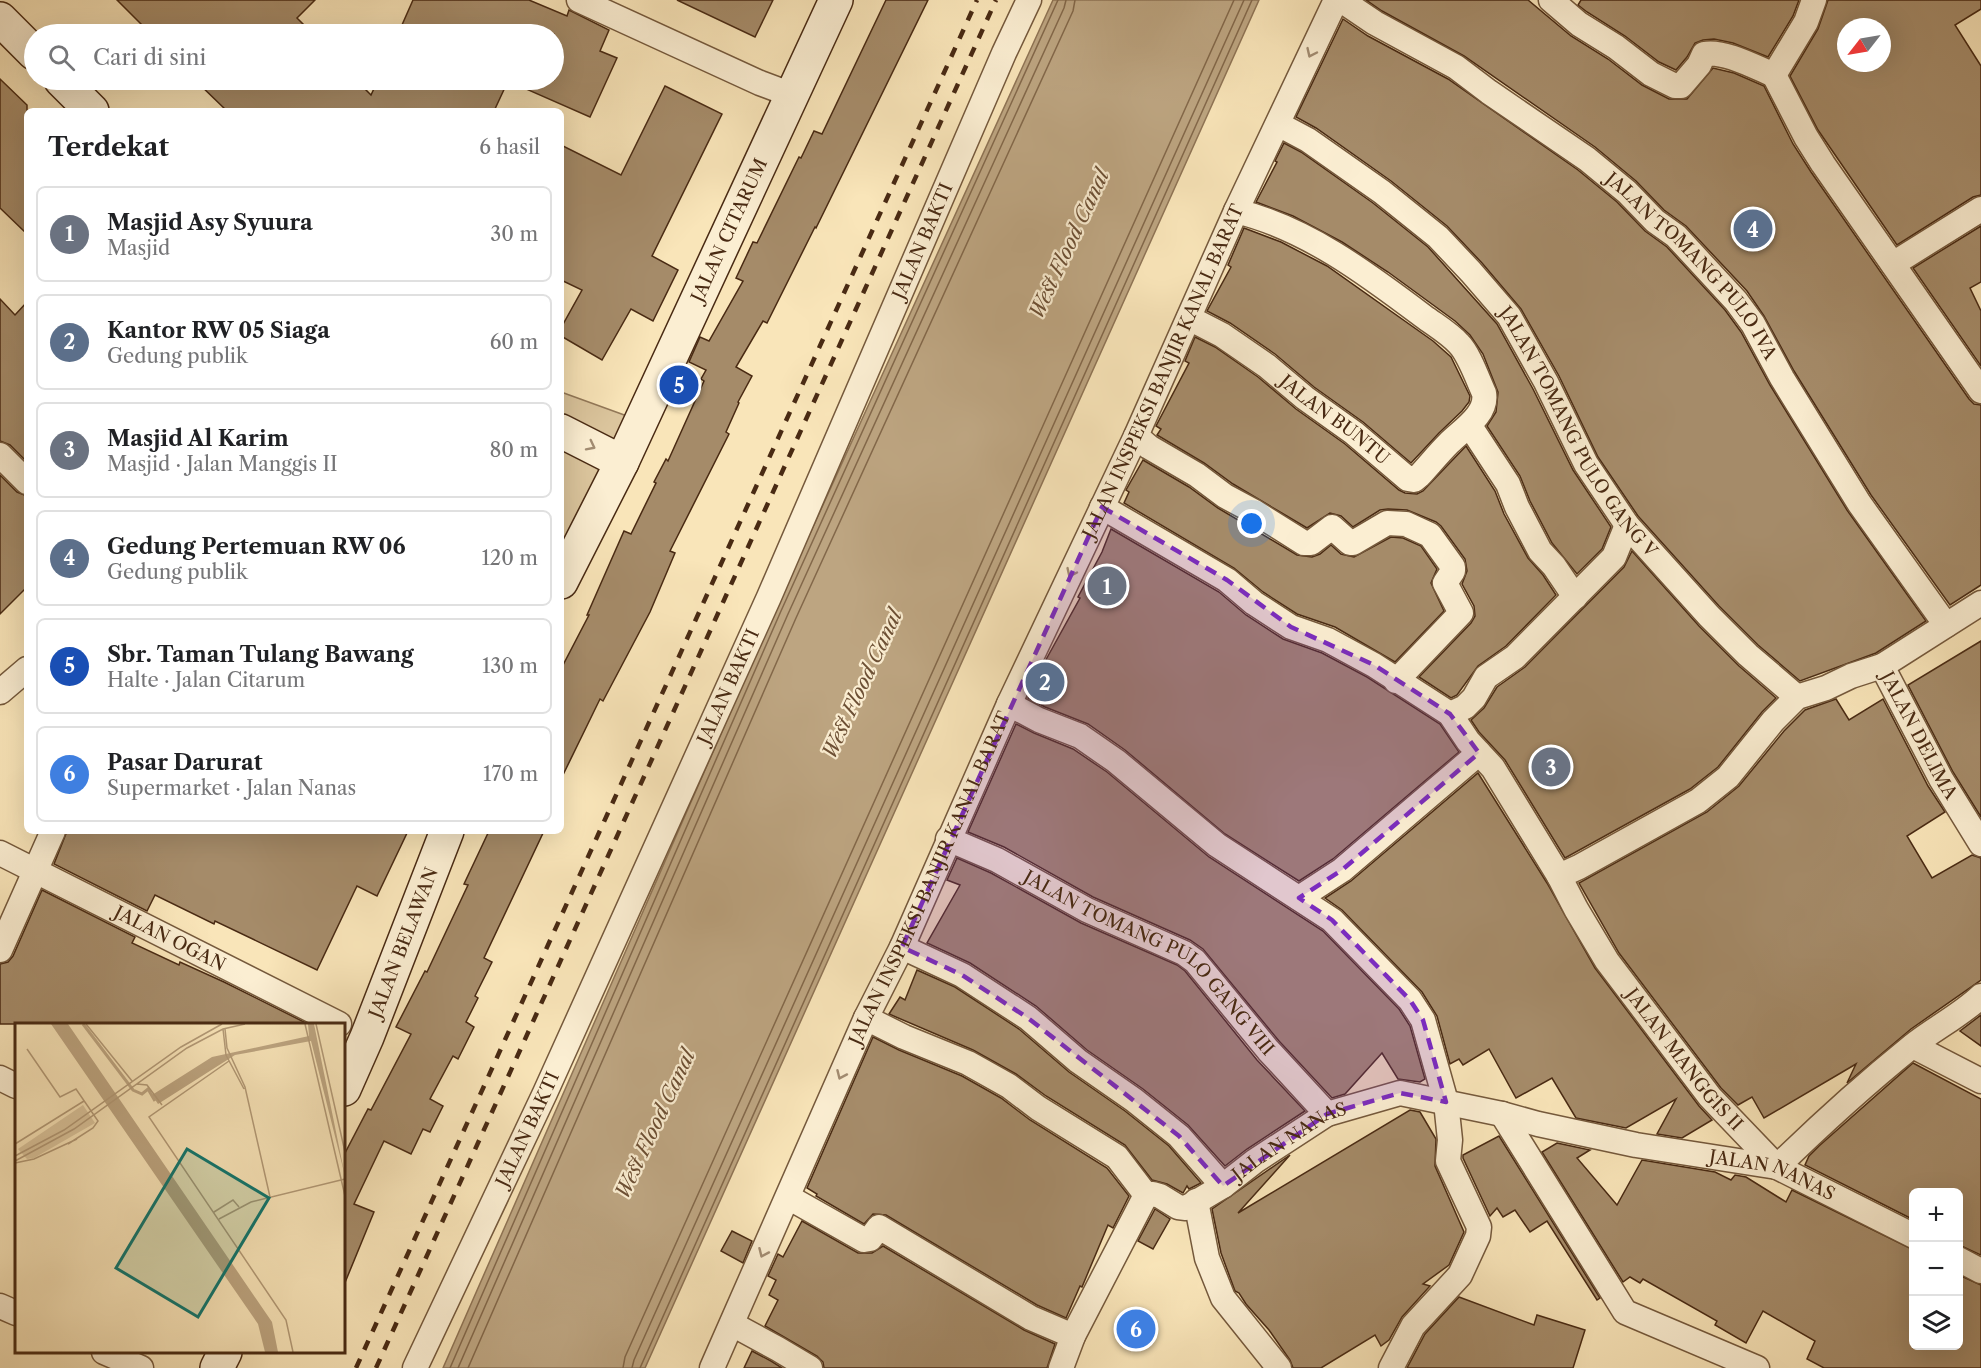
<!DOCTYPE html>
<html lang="id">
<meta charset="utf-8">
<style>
:root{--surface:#fff;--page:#f6f6f6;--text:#202124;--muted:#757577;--line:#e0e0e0;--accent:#8f2418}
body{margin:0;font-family:"Libre Caslon Text",serif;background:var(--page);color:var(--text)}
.controls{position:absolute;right:18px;bottom:18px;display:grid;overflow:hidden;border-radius:9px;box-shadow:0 6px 24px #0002}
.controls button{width:54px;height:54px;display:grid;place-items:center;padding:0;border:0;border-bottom:2px solid var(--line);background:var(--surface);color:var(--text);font:30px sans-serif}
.compass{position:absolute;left:1837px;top:18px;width:54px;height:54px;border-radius:50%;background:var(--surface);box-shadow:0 6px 24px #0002;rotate:239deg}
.you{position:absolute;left:1252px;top:524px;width:21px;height:21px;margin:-15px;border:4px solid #fff;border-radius:50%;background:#1a73e8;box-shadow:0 0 0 9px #1a73e833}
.badge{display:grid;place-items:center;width:39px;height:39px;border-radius:50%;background:var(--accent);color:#fff;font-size:20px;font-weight:700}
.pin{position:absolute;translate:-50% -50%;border:3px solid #fff;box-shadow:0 2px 6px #0006}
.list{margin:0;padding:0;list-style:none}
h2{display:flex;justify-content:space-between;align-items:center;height:78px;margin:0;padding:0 24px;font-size:26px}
h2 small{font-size:20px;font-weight:400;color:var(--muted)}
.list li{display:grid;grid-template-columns:39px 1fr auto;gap:18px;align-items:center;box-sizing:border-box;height:96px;margin:0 12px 12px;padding:0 12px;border:2px solid var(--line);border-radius:9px}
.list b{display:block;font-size:22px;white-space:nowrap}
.list p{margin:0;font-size:20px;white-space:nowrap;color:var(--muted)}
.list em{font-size:20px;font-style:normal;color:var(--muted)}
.icon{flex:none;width:33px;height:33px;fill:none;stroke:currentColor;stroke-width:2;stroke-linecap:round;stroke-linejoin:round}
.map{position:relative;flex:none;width:1981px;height:1368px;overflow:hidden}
.search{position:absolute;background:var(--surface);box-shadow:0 6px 24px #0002;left:24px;top:24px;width:540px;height:66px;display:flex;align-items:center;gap:15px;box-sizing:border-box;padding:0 21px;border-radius:33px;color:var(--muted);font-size:22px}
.panel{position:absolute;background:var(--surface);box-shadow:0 6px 24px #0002;left:24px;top:108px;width:540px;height:726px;border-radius:9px}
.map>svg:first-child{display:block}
.green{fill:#dbc59d;stroke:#927858;stroke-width:1.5}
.water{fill:#bda581;stroke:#8f7455;stroke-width:1.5}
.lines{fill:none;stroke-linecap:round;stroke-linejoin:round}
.shore{stroke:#83684a;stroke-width:1.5}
.building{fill:#a58b69;stroke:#492a13;stroke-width:1.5;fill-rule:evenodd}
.street-casing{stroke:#75593c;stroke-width:27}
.secondary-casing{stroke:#492a13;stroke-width:36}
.street{stroke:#fbeed2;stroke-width:24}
.secondary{stroke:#fbeed2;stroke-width:33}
.rail{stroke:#492a13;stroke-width:4.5;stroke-dasharray:10 10;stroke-linecap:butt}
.oneway{stroke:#a28c72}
.marked{fill:#7b2cbf;fill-opacity:0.2;stroke:#7b2cbf;stroke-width:4.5;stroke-dasharray:12 8;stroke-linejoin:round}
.labels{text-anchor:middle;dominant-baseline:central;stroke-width:4.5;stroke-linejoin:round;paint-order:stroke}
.street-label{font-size:18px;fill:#492a13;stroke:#fbeed2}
.water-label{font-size:20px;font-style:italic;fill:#6c4f34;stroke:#fbeed2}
.inset-river{fill:none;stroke:#bda581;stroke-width:3}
.inset-road{fill:none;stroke:#b39a77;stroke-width:1.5}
.view{fill:#0f766e;fill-opacity:0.15;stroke:#0f766e;stroke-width:3}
.inset-edge{fill:none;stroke:#492a13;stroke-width:3}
</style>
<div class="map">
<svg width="1981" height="1368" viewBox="0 0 1981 1368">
<rect width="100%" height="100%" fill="#f9e5b9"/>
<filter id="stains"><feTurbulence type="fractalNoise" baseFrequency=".00333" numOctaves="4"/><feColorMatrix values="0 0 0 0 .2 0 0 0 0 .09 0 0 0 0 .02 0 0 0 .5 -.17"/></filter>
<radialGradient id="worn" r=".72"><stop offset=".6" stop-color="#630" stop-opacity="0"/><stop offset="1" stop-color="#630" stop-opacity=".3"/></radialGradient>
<path class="green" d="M561,392L627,416L561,564Z"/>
<path class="water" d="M1053,0H1259L645,1368H443L776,608Z"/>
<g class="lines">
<g class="shore">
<path d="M450,1368L781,611L1058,0"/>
<path d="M458,1368L788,614L1064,8L1066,0"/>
<path d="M468,1368L796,618L1073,11L1075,0"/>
<path d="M623,1368L625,1357L1234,0"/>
<path d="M632,1368L634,1360L1244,0"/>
<path d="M640,1368L1252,0"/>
</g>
</g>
<g class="building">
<path d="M117,0H315L297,18L313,34H151Z"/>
<path d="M413,0H529L567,16L569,10L609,30L600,51L617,58L590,117L508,81L494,111H227L195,80H356L371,95L378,80H554V34H398Z"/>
<path d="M677,0H773L755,37Z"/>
<path d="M886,0H928L816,228L815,227L767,323L763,321L736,367L752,376L738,402L739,403L726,432L729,434L670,551L675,553L650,612L603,701L600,699L561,779V669L589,615H587L624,531L631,534L656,483L654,482L666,459L668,461L704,381L701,379L706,370L689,362L700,337L709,341L743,281L736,278L753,242L757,243L799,157L801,158L814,131L822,134Z"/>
<path d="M1366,0H1528L1571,36L1608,59L1642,85L1669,99H1687L1713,68L1734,73L1764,86L1793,144L1811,172L1969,399L1974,404L1981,405V585L1950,605L1871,495L1794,371L1764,316L1747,291L1686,226L1664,210L1636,181L1595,147L1464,56L1382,11Z"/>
<path d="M1581,0H1799L1793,16L1768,57L1733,43L1714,39L1703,40L1695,43L1687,57L1676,70L1659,62L1625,36L1587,12L1578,5Z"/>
<path d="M1828,0H1981V9L1955,25L1981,66V195L1973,197L1897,245L1818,130L1790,76L1818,29ZM1846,27H1882V63H1846Z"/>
<path d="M1343,19L1368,36L1448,79L1578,170L1617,202L1645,231L1667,247L1725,310L1741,332L1770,385L1847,510L1926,621L1876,653L1800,681L1758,645L1719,606L1638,516L1598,457L1559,376L1521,309L1482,263L1447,226L1391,181L1316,128L1296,117Z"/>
<path d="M0,79L27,105V234L0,208Z"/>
<path d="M665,86L722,114L652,256L678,270L653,321L631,309L602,360L561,336V328L582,290L561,280V145L621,175Z"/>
<path d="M1284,143L1301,152L1373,203L1428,247L1497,324L1533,389L1573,470L1611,527L1602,549L1577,574L1552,543L1530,501L1520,476L1487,426L1496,412L1498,392L1483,354L1470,335L1455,321L1388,272L1342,242L1293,216L1256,202L1277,162L1275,161Z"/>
<path d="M1981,226V282L1970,288L1981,311V366L1913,268Z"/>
<path d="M1244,228L1281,242L1327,266L1433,341L1451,357L1470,396L1469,402L1462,411L1439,433L1411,463L1363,422L1314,387L1275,354L1230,323L1207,311L1231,267L1228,265Z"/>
<path d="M0,299L15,315L27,302V462L10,445L0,441Z"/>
<path d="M1195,337L1215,347L1258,377L1296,409L1345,444L1399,490L1405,493L1417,494L1423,491L1466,446L1495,491L1504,514L1528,558L1543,575L1556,595L1506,646L1478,666L1457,695L1451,698L1419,677L1471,623L1475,616L1474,606L1462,584L1467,571L1465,559L1441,526L1436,522L1407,510L1388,509L1380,510L1353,527L1341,516L1330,513L1307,528L1233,484L1204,463L1157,435L1161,429L1156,426L1189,363L1185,361Z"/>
<path d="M1143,460L1189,487L1218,508L1297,555L1312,557L1320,554L1331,545L1341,554L1354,557L1391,537L1403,538L1421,546L1437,569L1431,583L1444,611L1395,662L1335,627L1297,614L1263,592L1234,568L1124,503L1129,492L1126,490Z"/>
<path d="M0,475L17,492L27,496V587L0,614Z"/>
<path d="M1111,529L1219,592L1246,615L1283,639L1322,653L1367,677L1440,724L1459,752L1333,859L1299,881L1225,834L1125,750L1088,724L1045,707L1028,698L1043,665L1080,598L1078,597L1102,552Z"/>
<path d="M1632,551L1699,626L1739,666L1776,698L1762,712L1718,767L1690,789L1565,858L1505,760L1479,732L1471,720L1484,708L1497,687L1525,667L1624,567Z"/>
<path d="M1981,641V817L1953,772L1908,685Z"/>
<path d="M1836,699L1849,720L1883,699L1928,786L1945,812L1907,836L1932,878L1972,855L1981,858V980L1911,1029L1847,1083L1856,1064L1764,1118L1752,1097L1738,1105L1721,1088L1619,953L1579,883L1707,812L1739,786L1784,731L1805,710Z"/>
<path d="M1016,724L1034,733L1073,749L1107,772L1209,857L1323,931L1399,1009L1410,1026L1425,1079L1420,1082L1398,1079L1382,1053L1345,1094L1332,1098L1279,1041L1203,949L1190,940L1093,897L1004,847L968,832Z"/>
<path d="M1478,773L1547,883L1595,968L1699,1106L1712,1120L1682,1138L1657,1134L1676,1099L1626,1128L1576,1118L1552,1078L1516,1098L1489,1049L1463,1065L1459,1059L1450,1064L1437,1016L1422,992L1342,910L1325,898L1351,881Z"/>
<path d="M67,831H408L377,896L357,886L317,970L215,921L214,924L155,895L147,911L54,864Z"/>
<path d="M489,831H544L484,958L492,962L475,996L478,998L466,1022L474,1027L458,1059L453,1056L430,1099L443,1106L430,1132L423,1129L411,1154L384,1141L354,1204L374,1212L344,1285V1155L368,1109L371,1110L411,1034L396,1027L425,971L427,972L468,885L464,884Z"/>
<path d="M957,858L991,873L1081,923L1177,965L1185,971L1257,1060L1305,1111L1247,1149L1225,1166L1188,1125L1143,1089L1087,1050L1036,1006L970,963L927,943L960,885L947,880Z"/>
<path d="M42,890L135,937L132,943L179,965L180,962L224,982L308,1024H0V964L8,962L13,956Z"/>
<path d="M917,970L955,987L1019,1029L1069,1072L1125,1111L1169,1146L1201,1183L1189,1189L1187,1186L1183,1193L1167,1184L1152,1180L1125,1145L1046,1096L1016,1074L973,1050L889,1014L900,997L905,1000Z"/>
<path d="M1981,1015V1046L1960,1031Z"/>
<path d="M873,1037L899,1050L962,1076L1001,1098L1030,1120L1107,1168L1129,1196L1113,1228L1108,1225L1082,1287L1080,1286L1066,1318L1037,1305L886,1215L873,1214L864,1224L816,1196L817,1194L807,1188Z"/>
<path d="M1913,1063L1981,1099V1255L1959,1245V1192H1914V1220L1805,1165L1809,1156L1819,1146Z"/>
<path d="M1410,1110L1420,1112L1436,1139L1435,1166L1464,1232L1449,1265L1423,1284L1430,1286L1402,1317L1389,1340L1381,1346L1375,1335L1321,1368H1293L1290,1360L1269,1330L1246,1304L1239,1293L1235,1291L1221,1253L1212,1209L1290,1155L1238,1213Z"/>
<path d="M1499,1136L1600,1298L1597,1300L1547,1221L1530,1232L1515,1210L1503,1217L1497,1208L1490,1216L1463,1158V1155Z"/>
<path d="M1557,1143L1590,1150L1577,1158L1617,1205L1642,1160L1715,1172L1731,1180L1735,1175L1746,1177L1786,1202L1792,1190L1914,1250V1346H1959V1275L1981,1285V1368H1824L1807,1359L1815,1341L1763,1311L1746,1343L1715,1325L1717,1321L1643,1279L1640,1283L1630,1277L1623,1282L1542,1152Z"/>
<path d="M1155,1209L1170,1219L1153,1249L1138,1241Z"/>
<path d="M802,1221L858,1253H872L883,1246L1024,1330L1055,1344L1047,1368H824L823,1362L817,1356L765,1326L778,1300L769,1295L776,1280L768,1276L778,1254L783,1257Z"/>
<path d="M732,1231L752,1241L743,1263L721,1251Z"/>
<path d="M1459,1297L1534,1325L1537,1315L1585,1330L1573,1368H1407L1425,1334Z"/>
<path d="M752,1351L771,1361L782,1368H744Z"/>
</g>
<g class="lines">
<defs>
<g id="street">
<path d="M579,0L760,83L792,95"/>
<path id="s1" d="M1341,0L1375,23L1456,67L1489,92L1587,159L1627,192L1655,221L1676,236L1736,301L1753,324L1782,378L1859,503L1946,625"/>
<path d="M1551,0L1579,24L1616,47L1651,74L1675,86H1681L1699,65L1704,54C1724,50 1755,67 1774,75"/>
<path d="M1774,75L1806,137L1823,164L1981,391"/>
<path d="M1774,75L1806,22L1814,0"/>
<path id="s2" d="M1278,124L1308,140L1382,192L1438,237L1471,272L1509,316L1546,382L1586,464L1627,525L1709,616L1748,655L1797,697"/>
<path d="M1893,264L1981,209"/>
<path id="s3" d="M1189,318L1222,335L1267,366L1305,398L1354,433L1408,479L1414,480L1420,475C1430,464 1439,453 1449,443C1462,430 1488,414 1484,393C1478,380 1469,354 1459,344C1449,333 1435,325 1423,316C1366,273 1306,228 1236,211"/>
<path d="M1470,426L1508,484L1517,507L1540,551L1554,566L1575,597"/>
<path d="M1136,436L1149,447L1197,475L1225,496L1253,511L1304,543H1311L1332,527L1350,543H1353L1387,523L1406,524L1430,535L1453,567V571L1445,583L1461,613L1396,681"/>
<path d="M0,455L27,482"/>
<path id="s4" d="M1102,507L1227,580L1254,603L1291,627L1328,640L1374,665L1450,714L1468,741L1493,768L1559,876L1576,909L1607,961L1710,1097L1777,1167"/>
<path id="s5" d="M1981,603L1882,666L1941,779L1981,844"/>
<path d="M0,692L27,669"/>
<path d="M1009,704L1039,720L1080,736L1116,761L1217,845L1332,920L1410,1000L1423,1020L1446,1102L1450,1140L1448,1161L1479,1227L1478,1236L1460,1275L1413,1326L1391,1368"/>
<path d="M1450,714L1465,707L1474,698L1486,677L1515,657L1614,557L1627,525"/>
<path id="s6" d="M948,839L997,860L1087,910L1184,953L1195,961L1268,1050L1327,1114"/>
<path id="s7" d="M0,853L339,1024"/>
<path d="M1559,876L1579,867L1698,801L1728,777L1773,721L1797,697L1826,688L1851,676L1882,666"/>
<path d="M1299,898L1342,870L1479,753"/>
<path d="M902,947L962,975L1028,1018L1078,1061L1134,1100L1179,1136L1223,1186"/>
<path d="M0,950L53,831"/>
<path d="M866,1018L904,1037L968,1063L1009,1086L1038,1108L1117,1157L1146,1195"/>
<path d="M1913,1046L1981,1081"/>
<path d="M0,1078L16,1086"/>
<path d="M1502,1114L1625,1312L1757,1368"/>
<path d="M1777,1167C1820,1125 1864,1085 1911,1047C1933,1029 1960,1016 1981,996"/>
<path d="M788,1197L864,1240L870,1239L879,1227L1031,1318L1073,1336"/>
<path d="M1196,1201L1207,1258L1223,1298L1279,1368"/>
<path d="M1958,1259L1981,1271"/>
<path d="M0,1306L16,1313"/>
<path d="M732,1324L778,1349L810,1368"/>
<path d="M104,1352L141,1368"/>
<path id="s8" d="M415,1368L545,1093L769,597L1004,53L1029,0"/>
<path id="s9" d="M712,1368L866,1018L902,947L1009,704L1136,436L1236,211L1336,0"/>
<path id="s10" d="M1061,1368L1073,1336L1146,1195L1153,1194L1160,1196L1178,1207L1186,1208L1223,1186L1255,1161L1327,1114L1400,1093L1502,1114L1538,1124L1636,1145L1777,1167L1914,1236"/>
</g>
<g id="secondary">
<path d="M0,19L34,53"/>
<path d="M61,80L92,111"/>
<path d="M561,431L622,462"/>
<path id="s11" d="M561,582L622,462L836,0"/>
<path id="s12" d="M344,1089L367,1037L447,831"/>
<path d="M217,1368L225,1352"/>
</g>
</defs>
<use href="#street" class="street-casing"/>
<use href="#secondary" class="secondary-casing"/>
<use href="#street" class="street"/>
<use href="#secondary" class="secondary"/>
<g class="rail">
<path d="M356,1368L977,0"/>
<path d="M376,1368L996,0"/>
</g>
</g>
<defs><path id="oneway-chevron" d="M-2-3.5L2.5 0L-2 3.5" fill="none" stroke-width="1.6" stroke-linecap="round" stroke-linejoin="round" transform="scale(1.5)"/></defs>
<g class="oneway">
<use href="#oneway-chevron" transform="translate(1311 53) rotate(115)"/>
<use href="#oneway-chevron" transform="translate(591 446) rotate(27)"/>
<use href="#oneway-chevron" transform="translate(1071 573) rotate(115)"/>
<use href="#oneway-chevron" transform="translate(841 1075) rotate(114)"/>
<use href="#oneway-chevron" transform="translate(763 1253) rotate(114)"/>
</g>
<path class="marked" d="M1102,507L1227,580L1291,627L1374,665L1450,714L1479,753L1342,870L1299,898L1332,920L1410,1000L1423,1020L1446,1102L1400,1093L1327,1114L1223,1186L1179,1136L1028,1018L962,975L902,947Z"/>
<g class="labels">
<g class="street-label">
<text stroke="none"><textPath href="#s11" startOffset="390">JALAN CITARUM</textPath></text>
<text stroke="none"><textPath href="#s8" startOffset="1236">JALAN BAKTI</textPath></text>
<text stroke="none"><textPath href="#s1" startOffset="444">JALAN TOMANG PULO IVA</textPath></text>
<text stroke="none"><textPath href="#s9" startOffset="1094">JALAN INSPEKSI BANJIR KANAL BARAT</textPath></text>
<text stroke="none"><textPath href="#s3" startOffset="178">JALAN BUNTU</textPath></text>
<text stroke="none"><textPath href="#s2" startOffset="438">JALAN TOMANG PULO GANG V</textPath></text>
<text stroke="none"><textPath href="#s8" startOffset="750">JALAN BAKTI</textPath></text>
<text stroke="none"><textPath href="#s5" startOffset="196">JALAN DELIMA</textPath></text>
<text stroke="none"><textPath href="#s9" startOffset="536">JALAN INSPEKSI BANJIR KANAL BARAT</textPath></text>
<text stroke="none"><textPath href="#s7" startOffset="190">JALAN OGAN</textPath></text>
<text stroke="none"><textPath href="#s12" startOffset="158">JALAN BELAWAN</textPath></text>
<text stroke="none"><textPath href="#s6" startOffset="240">JALAN TOMANG PULO GANG VIII</textPath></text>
<text stroke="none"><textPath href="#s4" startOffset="825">JALAN MANGGIS II</textPath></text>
<text stroke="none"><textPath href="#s8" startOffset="264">JALAN BAKTI</textPath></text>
<text stroke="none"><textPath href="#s10" startOffset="360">JALAN NANAS</textPath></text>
<text stroke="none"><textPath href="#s10" startOffset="864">JALAN NANAS</textPath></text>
</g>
<g class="water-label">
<text transform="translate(1069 244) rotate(-65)">West Flood Canal</text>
<text transform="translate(862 684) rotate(-65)">West Flood Canal</text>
<text transform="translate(655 1124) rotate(-65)">West Flood Canal</text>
</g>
</g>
<g transform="translate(15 1023)">
<rect width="330" height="330" fill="#f9e5b9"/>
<path d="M68,82L80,100L19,135L12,136L3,126Z" fill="#dbc59d"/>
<path d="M36,1H53L257,299L263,329H250L243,301ZM293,1H299L330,153L296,18L220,32L143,81L137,72L197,34L294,13Z" fill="#bda581"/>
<path class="inset-river" d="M68,1L118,67L127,71L133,66L140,78"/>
<path class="inset-road" d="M71,1L117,58M290,1L330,173M301,1L330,129M208,6L211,32L229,66M210,6L212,25L230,64L255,174M12,26L45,74L61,66L83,98L78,105L53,121M214,38L134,94L271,297L278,329M122,61L132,62L147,82M0,121L69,78M0,133L49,107L166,24L207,1M0,138L59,106L172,25L208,6L230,1M0,140L19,136L62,116M199,189L218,177L224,184M204,196L236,179L330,156"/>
<path class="view" d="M172,126L254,175L183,294L101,245Z"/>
<rect width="330" height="330" class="inset-edge"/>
</g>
<rect width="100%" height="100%" filter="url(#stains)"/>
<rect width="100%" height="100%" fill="url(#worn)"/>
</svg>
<div class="controls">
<button>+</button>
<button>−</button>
<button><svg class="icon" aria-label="layers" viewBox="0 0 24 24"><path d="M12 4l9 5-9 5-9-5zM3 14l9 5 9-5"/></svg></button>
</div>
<svg class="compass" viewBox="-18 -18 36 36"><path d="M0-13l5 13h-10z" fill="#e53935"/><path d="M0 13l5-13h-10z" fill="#757577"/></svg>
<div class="you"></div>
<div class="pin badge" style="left:1107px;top:586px;background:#6b7280">1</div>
<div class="pin badge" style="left:1045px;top:682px;background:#5c6f8a">2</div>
<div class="pin badge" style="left:1551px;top:767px;background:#6b7280">3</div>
<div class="pin badge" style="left:1753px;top:229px;background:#5c6f8a">4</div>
<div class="pin badge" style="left:679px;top:385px;background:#1a4fb4">5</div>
<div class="pin badge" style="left:1136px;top:1329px;background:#3f7fe0">6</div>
<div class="search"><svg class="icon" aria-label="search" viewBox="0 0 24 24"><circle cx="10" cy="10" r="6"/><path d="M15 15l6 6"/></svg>Cari di sini</div>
<section class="panel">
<h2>Terdekat<small>6 hasil</small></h2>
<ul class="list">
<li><span class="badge" style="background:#6b7280">1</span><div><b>Masjid Asy Syuura</b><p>Masjid</p></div><em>30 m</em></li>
<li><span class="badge" style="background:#5c6f8a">2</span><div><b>Kantor RW 05 Siaga</b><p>Gedung publik</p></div><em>60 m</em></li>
<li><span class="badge" style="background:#6b7280">3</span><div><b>Masjid Al Karim</b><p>Masjid · Jalan Manggis II</p></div><em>80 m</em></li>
<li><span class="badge" style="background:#5c6f8a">4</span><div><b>Gedung Pertemuan RW 06</b><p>Gedung publik</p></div><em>120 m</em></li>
<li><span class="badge" style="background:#1a4fb4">5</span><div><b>Sbr. Taman Tulang Bawang</b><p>Halte · Jalan Citarum</p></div><em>130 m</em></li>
<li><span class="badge" style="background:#3f7fe0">6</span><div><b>Pasar Darurat</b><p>Supermarket · Jalan Nanas</p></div><em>170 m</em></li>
</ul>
</section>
</div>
